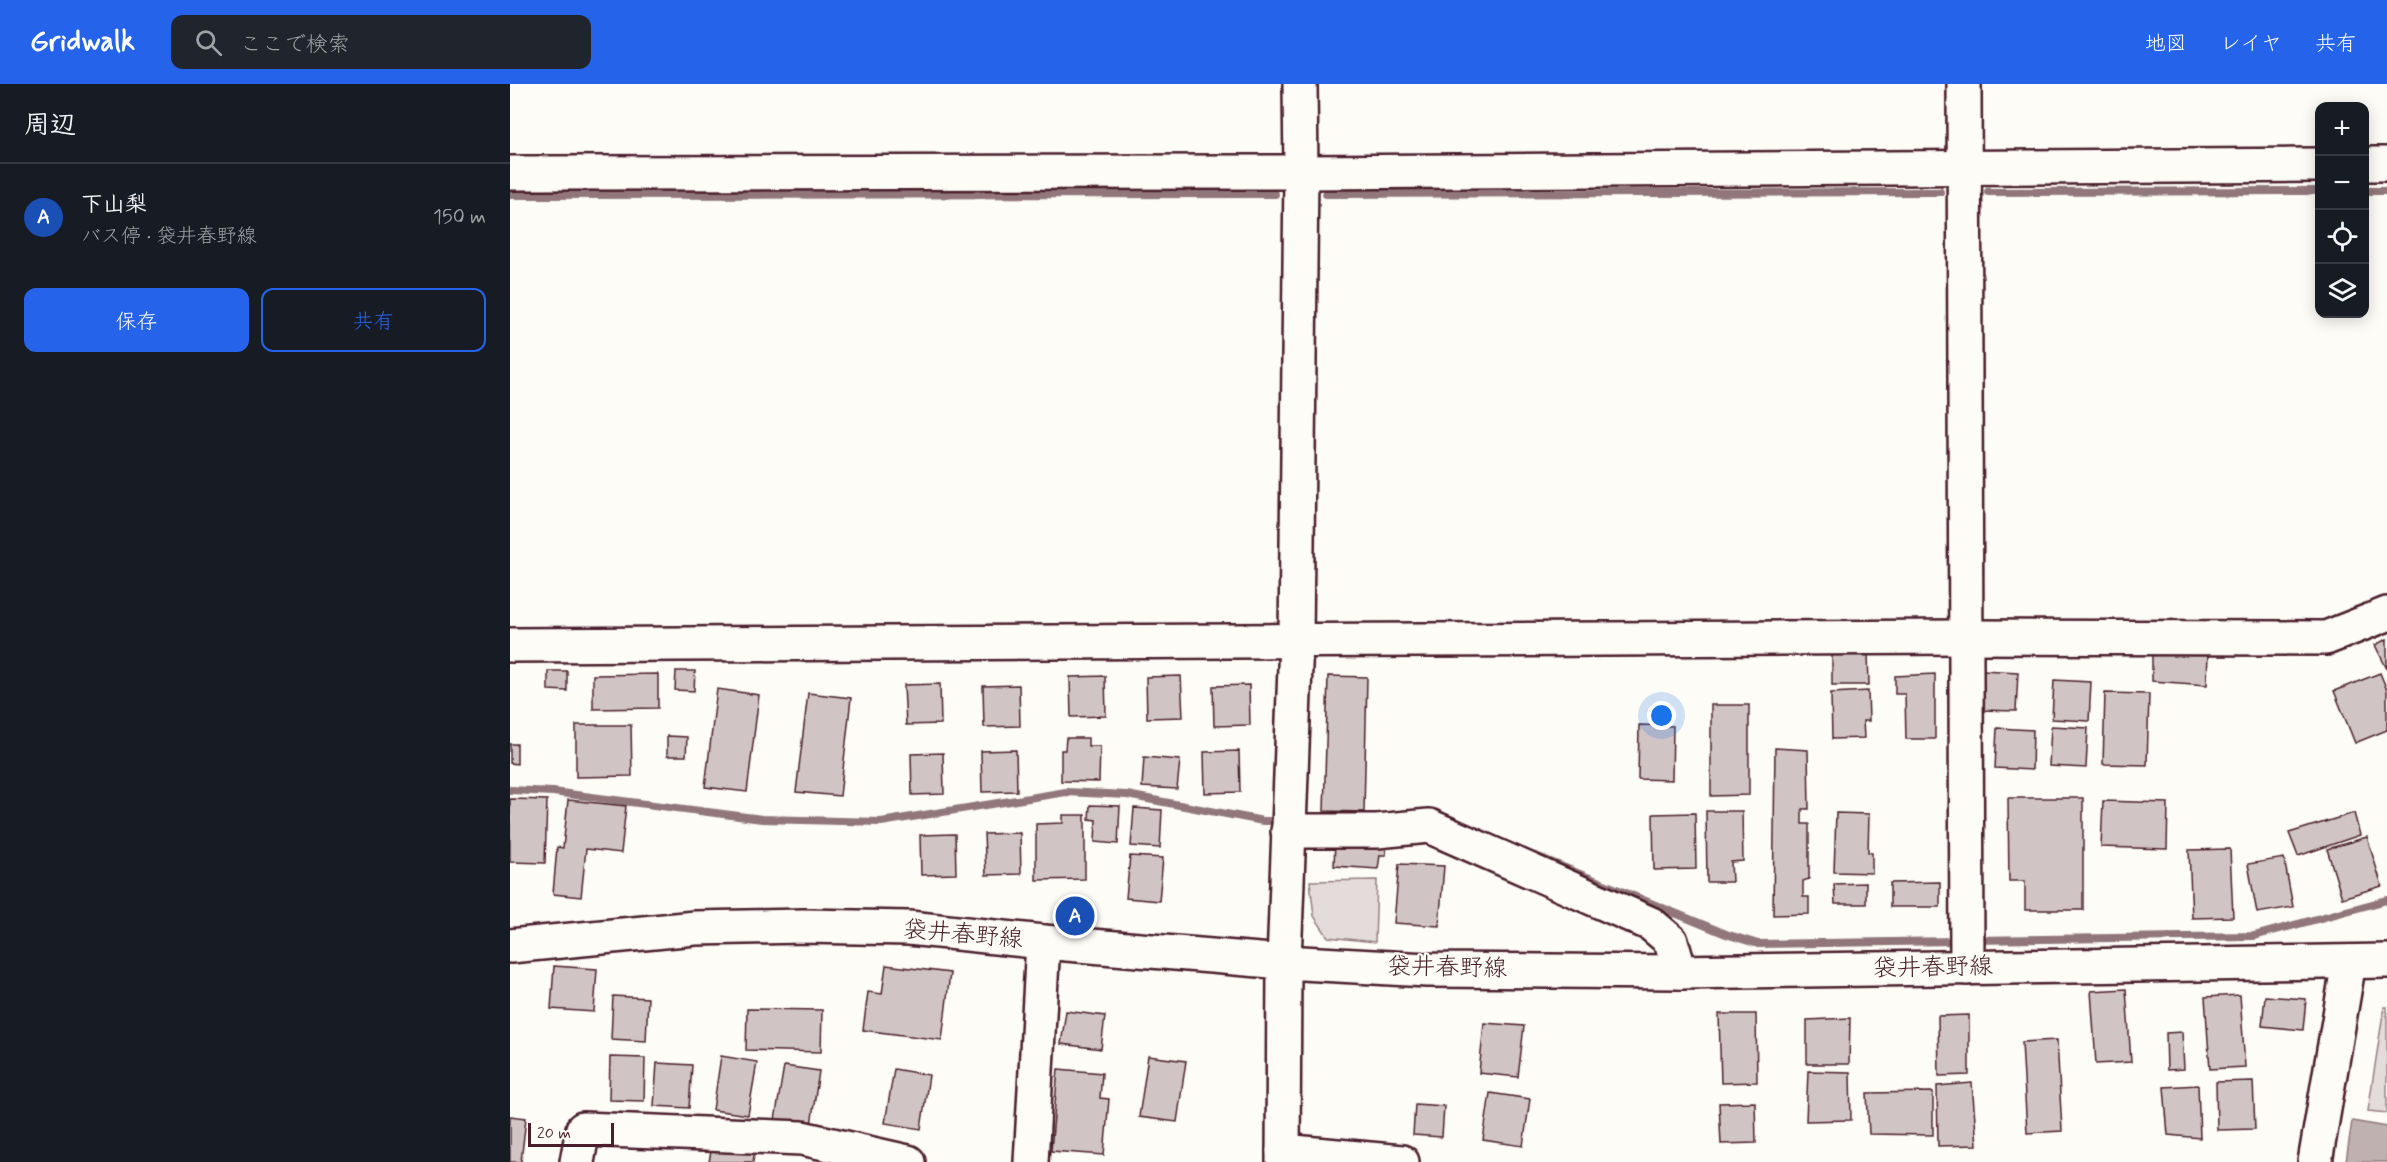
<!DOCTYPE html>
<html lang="ja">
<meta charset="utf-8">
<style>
:root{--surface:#171b24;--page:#20242c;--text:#f1f3f6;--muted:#9ea1a6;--line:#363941;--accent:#2563eb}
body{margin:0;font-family:Mynerve,"Klee One",sans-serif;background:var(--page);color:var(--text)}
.controls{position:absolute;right:18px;top:18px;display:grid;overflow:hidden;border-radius:12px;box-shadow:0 3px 15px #0003}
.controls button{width:54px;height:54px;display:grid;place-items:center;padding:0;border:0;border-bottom:2px solid var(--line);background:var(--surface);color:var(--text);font:30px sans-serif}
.scale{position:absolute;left:18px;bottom:15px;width:86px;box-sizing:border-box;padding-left:6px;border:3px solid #4a1f2b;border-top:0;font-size:16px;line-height:21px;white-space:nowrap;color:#4a1f2b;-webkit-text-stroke:4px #fdfcf7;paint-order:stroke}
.you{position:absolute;left:1152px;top:632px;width:21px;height:21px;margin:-15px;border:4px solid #fff;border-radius:50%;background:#1a73e8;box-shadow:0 0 0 9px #1a73e833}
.badge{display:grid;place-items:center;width:39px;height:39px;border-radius:50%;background:var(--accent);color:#fff;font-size:20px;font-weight:700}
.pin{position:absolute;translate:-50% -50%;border:3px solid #fff;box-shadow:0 2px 6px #0006}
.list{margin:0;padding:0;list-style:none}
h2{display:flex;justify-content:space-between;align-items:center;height:78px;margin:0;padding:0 24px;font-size:26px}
h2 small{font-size:20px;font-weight:400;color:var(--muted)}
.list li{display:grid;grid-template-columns:39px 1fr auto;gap:18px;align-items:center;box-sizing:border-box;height:108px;padding:0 24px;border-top:2px solid var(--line)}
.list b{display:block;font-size:22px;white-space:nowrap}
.list p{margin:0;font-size:20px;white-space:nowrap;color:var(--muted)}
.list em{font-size:20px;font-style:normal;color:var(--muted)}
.actions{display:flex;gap:12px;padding:18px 24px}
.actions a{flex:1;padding:14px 0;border:2px solid var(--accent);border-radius:12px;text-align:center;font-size:21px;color:var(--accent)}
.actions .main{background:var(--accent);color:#fff}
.icon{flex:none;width:33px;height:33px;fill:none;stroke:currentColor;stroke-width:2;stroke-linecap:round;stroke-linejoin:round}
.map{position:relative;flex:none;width:1877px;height:1078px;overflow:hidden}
header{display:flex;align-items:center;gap:36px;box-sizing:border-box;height:84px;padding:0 30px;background:var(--accent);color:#fff}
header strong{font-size:28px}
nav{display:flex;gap:33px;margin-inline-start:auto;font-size:21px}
.search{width:420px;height:54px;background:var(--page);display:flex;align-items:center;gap:15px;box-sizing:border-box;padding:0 21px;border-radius:12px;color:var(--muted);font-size:22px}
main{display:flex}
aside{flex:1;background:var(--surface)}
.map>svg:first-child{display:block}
.green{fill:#e3dcda;stroke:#967e82;stroke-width:1.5}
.water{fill:#c0b1b1;stroke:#91777b;stroke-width:1.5}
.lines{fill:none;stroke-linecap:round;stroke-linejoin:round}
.stream{stroke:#91777b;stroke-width:8}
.building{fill:#d0c5c4;stroke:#4a1f2b;stroke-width:1.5}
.minor-casing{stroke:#4a1f2b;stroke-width:38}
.major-casing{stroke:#4a1f2b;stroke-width:38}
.minor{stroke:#fdfcf7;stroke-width:33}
.major{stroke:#fdfcf7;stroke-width:33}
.labels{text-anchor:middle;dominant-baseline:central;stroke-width:4.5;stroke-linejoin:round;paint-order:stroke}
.street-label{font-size:24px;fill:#4a1f2b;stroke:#fdfcf7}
</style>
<header>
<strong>Gridwalk</strong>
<div class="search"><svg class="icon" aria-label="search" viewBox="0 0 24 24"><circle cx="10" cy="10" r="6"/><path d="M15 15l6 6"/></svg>ここで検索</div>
<nav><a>地図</a><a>レイヤ</a><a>共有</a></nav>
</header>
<main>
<aside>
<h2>周辺<small></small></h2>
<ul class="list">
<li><span class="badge" style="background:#1a4fb4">A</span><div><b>下山梨</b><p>バス停 · 袋井春野線</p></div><em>150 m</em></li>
</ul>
<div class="actions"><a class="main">保存</a><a>共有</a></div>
</aside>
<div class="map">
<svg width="1877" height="1078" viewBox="0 0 1877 1078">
<rect width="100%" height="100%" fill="#fdfcf7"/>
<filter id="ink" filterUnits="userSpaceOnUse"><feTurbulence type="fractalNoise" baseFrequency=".0167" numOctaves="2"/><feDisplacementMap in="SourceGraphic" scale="12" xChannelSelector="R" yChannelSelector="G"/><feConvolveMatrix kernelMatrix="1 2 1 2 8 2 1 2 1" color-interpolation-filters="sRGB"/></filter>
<g filter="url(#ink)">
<g class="green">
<path d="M867,796L865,858L818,853L804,832L800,797Z"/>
<path d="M1874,923H1877V1029L1858,1027Z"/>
</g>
<path class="water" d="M1842,1037L1877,1043V1078H1836Z"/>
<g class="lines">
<g class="stream">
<path d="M1854,107H1877"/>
<path d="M1478,108L1810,107"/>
<path d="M816,110L1430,108"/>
<path d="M0,111L765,110"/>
<path d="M0,706L43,708L252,735L371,738L556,708L617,711L753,737H773"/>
<path d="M1026,772L1216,850L1248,860L1449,857"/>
<path d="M1462,856L1744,852L1877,816"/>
</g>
</g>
<g class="building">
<path d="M1877,555V585L1865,561Z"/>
<path d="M1698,567L1697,601L1642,597V568Z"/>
<path d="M1322,570H1358L1359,601H1322Z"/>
<path d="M1472,586L1508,588L1506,627L1470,626Z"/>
<path d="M38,587H57V607L38,606Z"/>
<path d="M166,587H185L184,607L165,606Z"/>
<path d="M1870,589L1877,606V646L1845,659L1824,607Z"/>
<path d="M148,590V624L83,625V591Z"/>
<path d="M1425,590V655H1396L1395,610H1385V592Z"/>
<path d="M595,592L596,632L561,633L560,593Z"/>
<path d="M671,592L673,633L637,634L636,593Z"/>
<path d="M818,592L857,593L854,728L814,727Z"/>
<path d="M1544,596L1581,598L1579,637L1542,635Z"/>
<path d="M430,600L431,640L396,641L394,601Z"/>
<path d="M509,601L510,642L474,643L473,602Z"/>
<path d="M739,601L740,641L704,642L703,602Z"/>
<path d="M207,605L249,611L237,708L195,703Z"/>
<path d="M1358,607L1359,637H1353L1354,654L1322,655L1321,609Z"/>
<path d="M298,609L341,614L330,712L286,708Z"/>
<path d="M1595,609L1639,610L1637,681L1593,680Z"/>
<path d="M1201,621H1239V711L1201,712Z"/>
<path d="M66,641H121L122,692L66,693Z"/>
<path d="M1129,641L1163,642L1162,696L1128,695Z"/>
<path d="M1541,642L1578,644L1576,684L1539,682Z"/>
<path d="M1487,644L1523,646L1522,686L1485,684Z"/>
<path d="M157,652L177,653L176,672H157Z"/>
<path d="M556,654H578V662H590L589,698L551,697V666H555Z"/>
<path d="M0,660H7V680L0,679Z"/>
<path d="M1265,664L1298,666L1299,725H1292V740H1299V795L1293,797V813H1299V830L1263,831Z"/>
<path d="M506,666L507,707L472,708L471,667Z"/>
<path d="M729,667L730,708L695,709L694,668Z"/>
<path d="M433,669L434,710L402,711L401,670Z"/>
<path d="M634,673L670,676L667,705L632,703Z"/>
<path d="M1498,714H1573V826H1515V797H1499Z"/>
<path d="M0,715L37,716L35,779L0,778Z"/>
<path d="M58,716L116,722L111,769L76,765L71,813L43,810L47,763L53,764Z"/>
<path d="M1593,717L1658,719L1657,765L1591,763Z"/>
<path d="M580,721L610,722L608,760L585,758L586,736L579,735Z"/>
<path d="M624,724L652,726L650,764L621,762Z"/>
<path d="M1196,727H1232L1233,777L1221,778L1222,798H1197Z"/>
<path d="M1185,729L1186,785L1144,786L1143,730Z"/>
<path d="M1326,729L1359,730L1358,768L1362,769V789L1324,788Z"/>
<path d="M1844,729L1850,751L1788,772L1779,749Z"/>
<path d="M553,731H575V795L526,796V740L553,739Z"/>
<path d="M510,749L511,790L476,791L474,750Z"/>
<path d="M445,750L446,790L411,791L410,751Z"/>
<path d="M1857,753L1872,802L1832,814L1817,765Z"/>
<path d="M877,757L876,771H870L868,785L824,782L825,758Z"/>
<path d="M1720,765L1723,833L1682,834L1679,766Z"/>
<path d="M620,772L653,774L649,817L616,814Z"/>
<path d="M1774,774L1783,823L1747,829L1738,780Z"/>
<path d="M889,780L934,782L929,842L884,839Z"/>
<path d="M1430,798V823H1380V799Z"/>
<path d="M1356,799V820H1325L1324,800Z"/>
<path d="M376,881L440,889L432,956L353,946L358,908L372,910Z"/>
<path d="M44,882L87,885L84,928L41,925Z"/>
<path d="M1616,905L1621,978L1586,980L1581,907Z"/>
<path d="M1730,911L1735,983L1700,985L1695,913Z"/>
<path d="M103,912L138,914L136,957L101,955Z"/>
<path d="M1755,912L1796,915L1793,946L1752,942Z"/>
<path d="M237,925L312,926L311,968L236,966Z"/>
<path d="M556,927L595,932L591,965L551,960Z"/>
<path d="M1209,930H1246L1247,998L1211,999Z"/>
<path d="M1459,931V991L1429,992L1428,932Z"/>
<path d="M1340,934L1339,980H1297V936Z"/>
<path d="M974,939L1014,942L1008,993L969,989Z"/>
<path d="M1672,948L1674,985L1657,986L1656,949Z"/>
<path d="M1547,956L1552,1047L1517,1049L1512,958Z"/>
<path d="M211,972L247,978L238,1031L203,1026Z"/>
<path d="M638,972L676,977L667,1038L629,1033Z"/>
<path d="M100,973L135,974L134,1017L99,1016Z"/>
<path d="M147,979L182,981L179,1024L144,1022Z"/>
<path d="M274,982L309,987L301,1041L265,1036Z"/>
<path d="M384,985L419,991L411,1045L375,1039Z"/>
<path d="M548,985L592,989L590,1014L599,1015L594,1071L541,1067Z"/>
<path d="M1298,987L1340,988L1341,1036L1296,1037Z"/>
<path d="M1743,997L1745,1045L1707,1046L1706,998Z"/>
<path d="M1462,999L1467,1061L1428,1062L1427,1002Z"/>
<path d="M1688,1001L1690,1054L1658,1051L1654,1003Z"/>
<path d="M1423,1008V1051L1359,1050L1357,1009Z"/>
<path d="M980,1009L1020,1015L1013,1062L973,1056Z"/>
<path d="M1245,1018L1246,1059L1211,1060L1209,1019Z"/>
<path d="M905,1020L934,1022L932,1053L903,1051Z"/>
<path d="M0,1032L16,1034L11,1078H0Z"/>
<path d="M203,1057L245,1065L243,1078H199Z"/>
</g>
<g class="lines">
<defs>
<g id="minor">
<path d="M1454,0L1457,884"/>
<path d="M1854,80H1877"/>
<path d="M0,89L791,88L1810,81"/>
<path d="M0,561L1456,553L1816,554L1877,530"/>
<path d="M778,747H867L919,742L1141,840L1161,857L1170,888"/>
<path d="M773,1067L892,1078"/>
<path d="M67,1078L73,1045L292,1054L398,1078"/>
<path d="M521,1078L533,858"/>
<path d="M773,1078L774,878L786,556L791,88L790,0"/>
<path d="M1805,1078L1839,878"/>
</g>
<path id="major" d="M0,862L185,844L294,842L399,844L533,858L774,878L917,886L1170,888L1877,877"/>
</defs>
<use href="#minor" class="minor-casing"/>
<use href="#major" class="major-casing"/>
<use href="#minor" class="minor"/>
<use href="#major" class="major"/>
</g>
</g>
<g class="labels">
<g class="street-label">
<text transform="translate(453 851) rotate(5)">袋井春野線</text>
<text transform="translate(937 884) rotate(1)">袋井春野線</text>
<text transform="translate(1423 884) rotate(-1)">袋井春野線</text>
</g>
</g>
</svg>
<div class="controls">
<button>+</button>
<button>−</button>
<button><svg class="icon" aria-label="locate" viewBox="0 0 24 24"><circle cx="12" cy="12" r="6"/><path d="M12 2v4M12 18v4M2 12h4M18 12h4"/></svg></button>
<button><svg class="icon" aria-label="layers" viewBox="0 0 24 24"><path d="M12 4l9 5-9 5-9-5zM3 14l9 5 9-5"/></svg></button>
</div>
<div class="scale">20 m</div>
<div class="you"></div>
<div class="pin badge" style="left:565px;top:832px;background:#1a4fb4">A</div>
</div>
</main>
